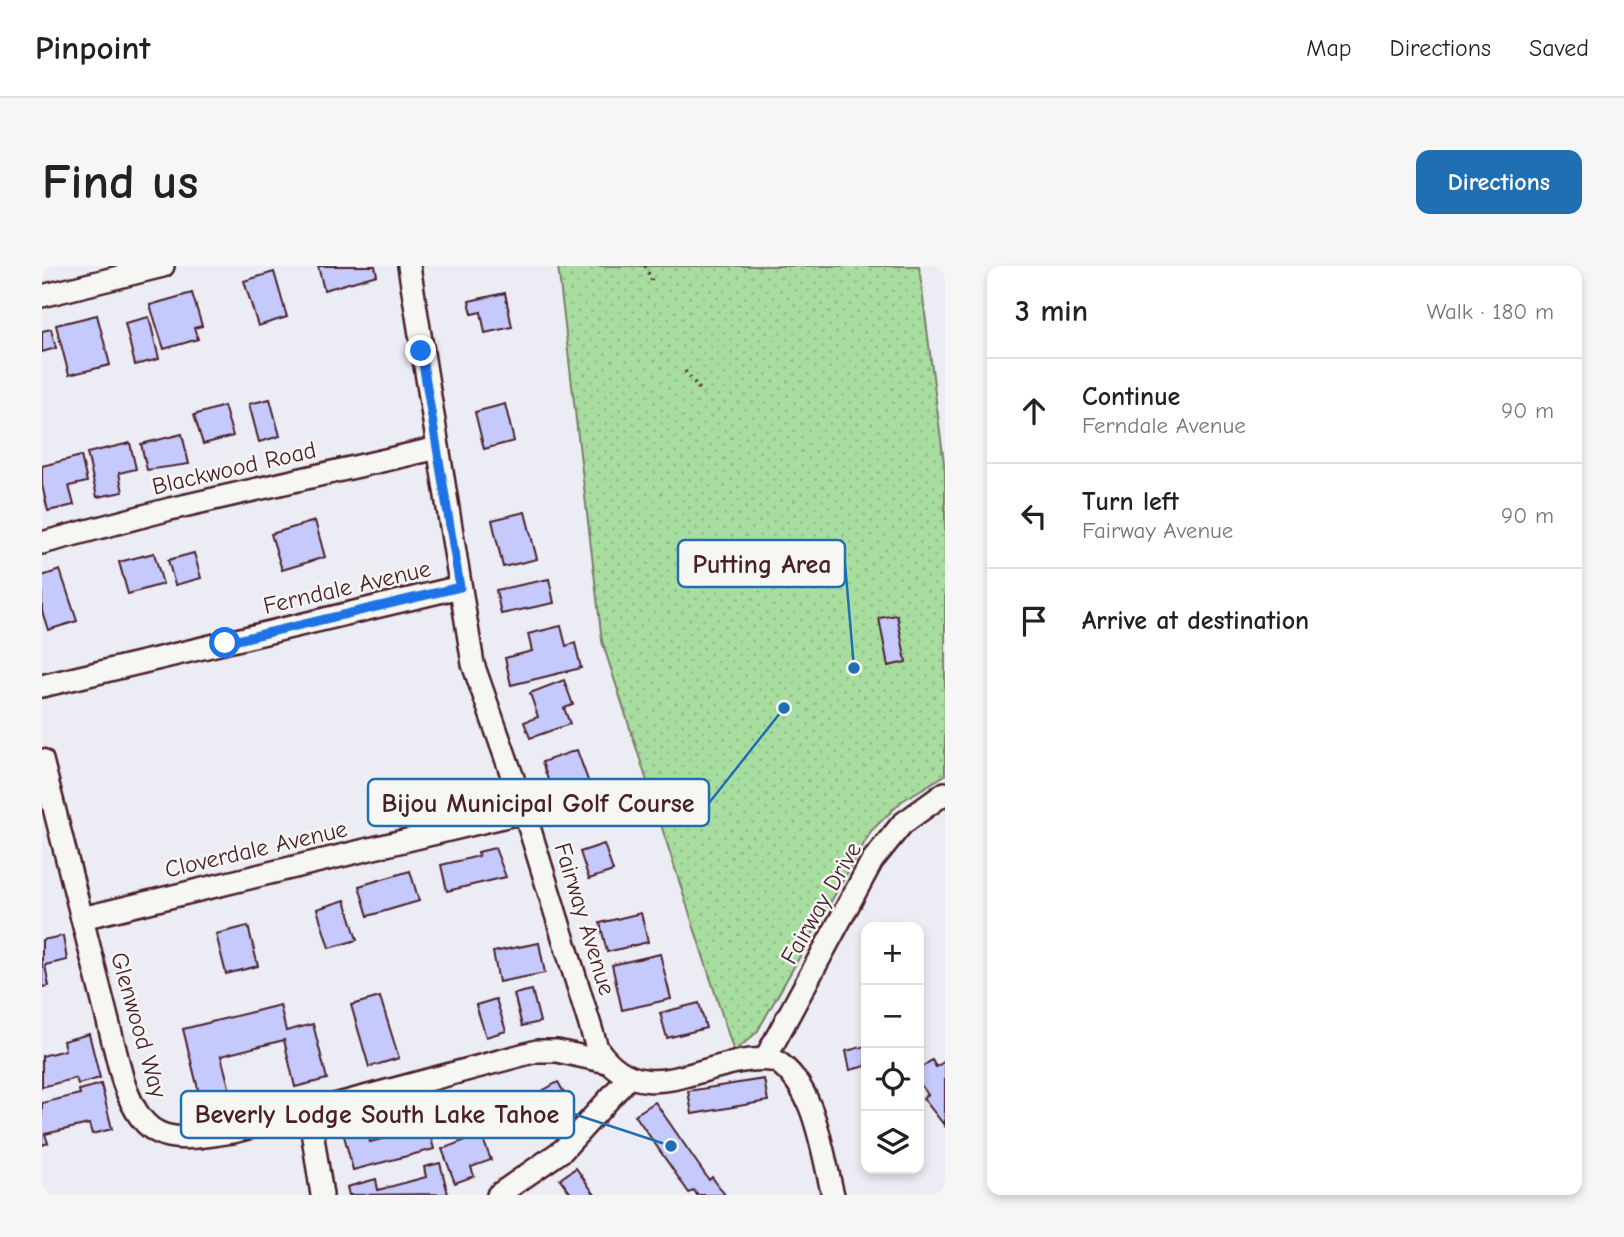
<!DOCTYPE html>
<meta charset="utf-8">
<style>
:root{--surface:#fff;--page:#f6f6f6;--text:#222;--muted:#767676;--line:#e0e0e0;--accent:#1f6fb2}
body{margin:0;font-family:"Comic Neue",sans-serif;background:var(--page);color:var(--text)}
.controls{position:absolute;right:21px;bottom:21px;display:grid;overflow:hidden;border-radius:14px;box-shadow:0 4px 10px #0003}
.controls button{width:63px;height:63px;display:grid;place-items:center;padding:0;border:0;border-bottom:2px solid var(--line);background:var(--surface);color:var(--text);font:35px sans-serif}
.stop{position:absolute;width:21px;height:21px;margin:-16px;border:5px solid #1a73e8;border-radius:50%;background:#fff}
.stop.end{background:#1a73e8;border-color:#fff;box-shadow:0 2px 7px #0008}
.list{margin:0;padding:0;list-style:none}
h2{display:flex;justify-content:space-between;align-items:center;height:91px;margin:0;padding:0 28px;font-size:30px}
h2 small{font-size:23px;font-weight:400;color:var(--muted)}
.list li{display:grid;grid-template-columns:46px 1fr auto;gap:21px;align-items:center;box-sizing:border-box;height:105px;padding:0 28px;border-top:2px solid var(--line)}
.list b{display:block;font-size:26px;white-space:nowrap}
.list p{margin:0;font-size:23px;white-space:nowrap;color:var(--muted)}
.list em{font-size:23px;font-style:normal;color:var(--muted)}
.icon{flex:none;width:38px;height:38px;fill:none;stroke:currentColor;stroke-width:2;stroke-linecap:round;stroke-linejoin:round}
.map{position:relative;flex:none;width:903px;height:929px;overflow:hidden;border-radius:14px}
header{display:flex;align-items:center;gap:42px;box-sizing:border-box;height:98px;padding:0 35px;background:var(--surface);border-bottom:2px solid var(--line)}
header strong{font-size:33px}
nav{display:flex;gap:38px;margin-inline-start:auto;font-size:24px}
.intro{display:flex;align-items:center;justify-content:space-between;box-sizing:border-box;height:168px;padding:0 42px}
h1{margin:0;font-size:49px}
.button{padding:18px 32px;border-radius:14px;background:var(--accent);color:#fff;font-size:24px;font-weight:700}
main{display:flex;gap:42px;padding:0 42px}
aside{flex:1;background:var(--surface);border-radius:14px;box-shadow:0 4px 10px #0003}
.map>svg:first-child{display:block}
.grass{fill:url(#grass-dots);stroke:#797e66;stroke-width:2}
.building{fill:#c5c9fb;stroke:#4a1f2b;stroke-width:2}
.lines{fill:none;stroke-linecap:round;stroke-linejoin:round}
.minor-casing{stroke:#4a1f2b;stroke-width:26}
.path{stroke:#4a1f2b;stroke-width:3.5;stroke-dasharray:2 5;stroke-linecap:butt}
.minor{stroke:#f6f6f2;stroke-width:21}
.route{stroke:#1a73e8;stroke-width:9}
.labels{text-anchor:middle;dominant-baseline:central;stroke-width:5;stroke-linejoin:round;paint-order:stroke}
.street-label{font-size:24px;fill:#4a1f2b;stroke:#f6f6f2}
.leader{fill:none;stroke:#1f6fb2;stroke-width:2.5}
.callout-dot{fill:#1f6fb2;stroke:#f6f6f2;stroke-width:2.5}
.callout{fill:#f6f6f2;stroke:#1f6fb2;stroke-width:2.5}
.callout-label{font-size:26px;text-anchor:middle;font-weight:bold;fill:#4a1f2b}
</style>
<header>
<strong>Pinpoint</strong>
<nav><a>Map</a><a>Directions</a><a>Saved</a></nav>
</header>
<div class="intro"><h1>Find us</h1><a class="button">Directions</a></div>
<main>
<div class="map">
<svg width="903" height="929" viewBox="0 0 903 929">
<defs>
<pattern id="grass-dots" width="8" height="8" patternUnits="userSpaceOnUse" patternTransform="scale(1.75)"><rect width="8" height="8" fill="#a8dda0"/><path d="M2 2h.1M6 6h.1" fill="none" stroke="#92bd8a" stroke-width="1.8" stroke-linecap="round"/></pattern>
</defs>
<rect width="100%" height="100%" fill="#ecedf4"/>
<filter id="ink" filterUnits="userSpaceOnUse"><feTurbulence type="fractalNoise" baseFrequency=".0143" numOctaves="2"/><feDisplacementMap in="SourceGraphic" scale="14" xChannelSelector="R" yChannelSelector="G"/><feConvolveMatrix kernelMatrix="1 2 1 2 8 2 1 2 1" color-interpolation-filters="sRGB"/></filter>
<g filter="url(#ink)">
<path class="grass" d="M516,0H877L903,205V509L860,535L829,565L715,766L692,786L560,375Z"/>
<g class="building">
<path d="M276,0H333L335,9L282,24Z"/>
<path d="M232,6L245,51L216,60L202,15Z"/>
<path d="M150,27L160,60L152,62L156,73L122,83L108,39Z"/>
<path d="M463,27L470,61L443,67L439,46L430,48L427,35Z"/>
<path d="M55,49L68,99L27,109L14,59Z"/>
<path d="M107,51L117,93L93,99L83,57Z"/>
<path d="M9,63L14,82L0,86V65Z"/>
<path d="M228,133L238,170L217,176L207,138Z"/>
<path d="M463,138L472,175L442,183L433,146Z"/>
<path d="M182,140L191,170L161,178L152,149Z"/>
<path d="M140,168L147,198L105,204L99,178Z"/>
<path d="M88,177L94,203L77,207L81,226L55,231L45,187Z"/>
<path d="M39,190L45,216L27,220L32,239L6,245L0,219V200Z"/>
<path d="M483,246L495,293L461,301L450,254Z"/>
<path d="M273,255L283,291L240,304L229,268Z"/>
<path d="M112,287L121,318L86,328L77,296Z"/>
<path d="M152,287L159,312L133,319L126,294Z"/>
<path d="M18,304L35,355L6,364L0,345V310Z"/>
<path d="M507,313L512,337L459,348L454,324Z"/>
<path d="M855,349L864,396L846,400L837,352Z"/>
<path d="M519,360L524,380L533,377L539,402L469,419L463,392L490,385L486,368Z"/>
<path d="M522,414L531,439L522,442L528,458L488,472L482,456L496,451L488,427Z"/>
<path d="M535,484L553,534L517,546L500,496Z"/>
<path d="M562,578L571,605L547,613L538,586Z"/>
<path d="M453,582L464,611L405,625L399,599L437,590L436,586Z"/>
<path d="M368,605L377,635L326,650L317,620Z"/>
<path d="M303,634L315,674L287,682L275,643Z"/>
<path d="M599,647L606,676L565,686L558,657Z"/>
<path d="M206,660L216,700L184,708L174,668Z"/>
<path d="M21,670L25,694L3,699L7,720L0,721V674Z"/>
<path d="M497,677L503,707L457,716L451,686Z"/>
<path d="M618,688L629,733L580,744L570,699Z"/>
<path d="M490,724L498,756L480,760L472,728Z"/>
<path d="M338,731L357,792L327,801L309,739Z"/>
<path d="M454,733L464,765L444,771L434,739Z"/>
<path d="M657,737L664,762L625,772L618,747Z"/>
<path d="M238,739L244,765L271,758L285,813L253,821L242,774L179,790L191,836L161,843L141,763Z"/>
<path d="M47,768L58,812L36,818L34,812L0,821V790L23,784L21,775Z"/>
<path d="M824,780V800L808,804L804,785Z"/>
<path d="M890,794L894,801L903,795V860L881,832L886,829L877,816V803Z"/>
<path d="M722,813L726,835L650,848L646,825Z"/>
<path d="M516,816L528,837L505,850L493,829Z"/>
<path d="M59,818L70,863L50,868L47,858L3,868L6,877L0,879V837L38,828L37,824Z"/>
<path d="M613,836L667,914L670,911L683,929H655L652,924L647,927L593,849Z"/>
<path d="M323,856L328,876L386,861L392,883L311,904L300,862Z"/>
<path d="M439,868L449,894L429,901L432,910L413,917L400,883Z"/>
<path d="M398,897L406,928L307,929L305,921L334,913L336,924L384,911L382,901Z"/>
<path d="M534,902L553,929H530L518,913Z"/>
</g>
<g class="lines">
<defs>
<g id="minor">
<path d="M367,0L431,398L480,538L555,782C604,854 670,783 734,795C774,821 780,887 791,929"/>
<path d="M0,30L121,0"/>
<path d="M0,277L128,243L396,182"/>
<path d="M0,420L418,321"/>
<path d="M0,494L81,815C103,880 130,876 191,866L495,785H515L565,796"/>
<path d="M40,652L482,546"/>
<path d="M723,793L830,595L860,558L903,527"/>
<path d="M267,845L280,929"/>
<path d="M456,929L521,884L587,811"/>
</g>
</defs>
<use href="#minor" class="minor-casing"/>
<g class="path">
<path d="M603,0L610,15"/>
<path d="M643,105L661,127"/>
</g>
<use href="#minor" class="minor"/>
</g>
</g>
<g class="lines" filter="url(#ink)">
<path class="route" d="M183,377L418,321L379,85"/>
</g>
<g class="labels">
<g class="street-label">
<text transform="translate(192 202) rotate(-13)">Blackwood Road</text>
<text transform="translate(305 321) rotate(-13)">Ferndale Avenue</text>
<text transform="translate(214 583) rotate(-13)">Cloverdale Avenue</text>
<text transform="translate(779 637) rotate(-60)">Fairway Drive</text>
<text transform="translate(543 653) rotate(73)">Fairway Avenue</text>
<text transform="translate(97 759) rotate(74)">Glenwood Way</text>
</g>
</g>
<path class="leader" d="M812 402L803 297M742 442L667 537M629 880L532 848"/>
<g class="callout-dot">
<circle cx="812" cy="402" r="7"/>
<circle cx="742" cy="442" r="7"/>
<circle cx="629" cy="880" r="7"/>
</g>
<g class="callout">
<rect x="636" y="274" width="167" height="47" rx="7"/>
<rect x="326" y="513" width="341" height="47" rx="7"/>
<rect x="139" y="825" width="393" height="47" rx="7"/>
</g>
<g class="callout-label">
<text x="720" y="307">Putting Area</text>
<text x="496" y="546">Bijou Municipal Golf Course</text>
<text x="335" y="857">Beverly Lodge South Lake Tahoe</text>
</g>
</svg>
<div class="controls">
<button>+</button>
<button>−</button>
<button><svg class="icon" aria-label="locate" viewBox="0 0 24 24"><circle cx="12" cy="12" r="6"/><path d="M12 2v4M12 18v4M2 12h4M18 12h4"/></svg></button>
<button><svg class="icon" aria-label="layers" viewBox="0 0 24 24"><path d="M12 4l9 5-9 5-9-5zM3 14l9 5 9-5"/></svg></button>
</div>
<div class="stop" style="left:183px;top:377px"></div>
<div class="stop end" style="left:379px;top:85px"></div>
</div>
<aside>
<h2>3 min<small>Walk · 180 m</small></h2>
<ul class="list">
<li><svg class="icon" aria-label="ahead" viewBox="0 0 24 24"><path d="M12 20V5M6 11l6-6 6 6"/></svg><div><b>Continue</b><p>Ferndale Avenue</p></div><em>90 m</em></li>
<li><svg class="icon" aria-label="left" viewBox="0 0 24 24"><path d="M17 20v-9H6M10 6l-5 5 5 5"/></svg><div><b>Turn left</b><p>Fairway Avenue</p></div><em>90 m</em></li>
<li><svg class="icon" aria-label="arrive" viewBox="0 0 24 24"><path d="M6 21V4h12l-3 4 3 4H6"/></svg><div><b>Arrive at destination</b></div></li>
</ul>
</aside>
</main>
